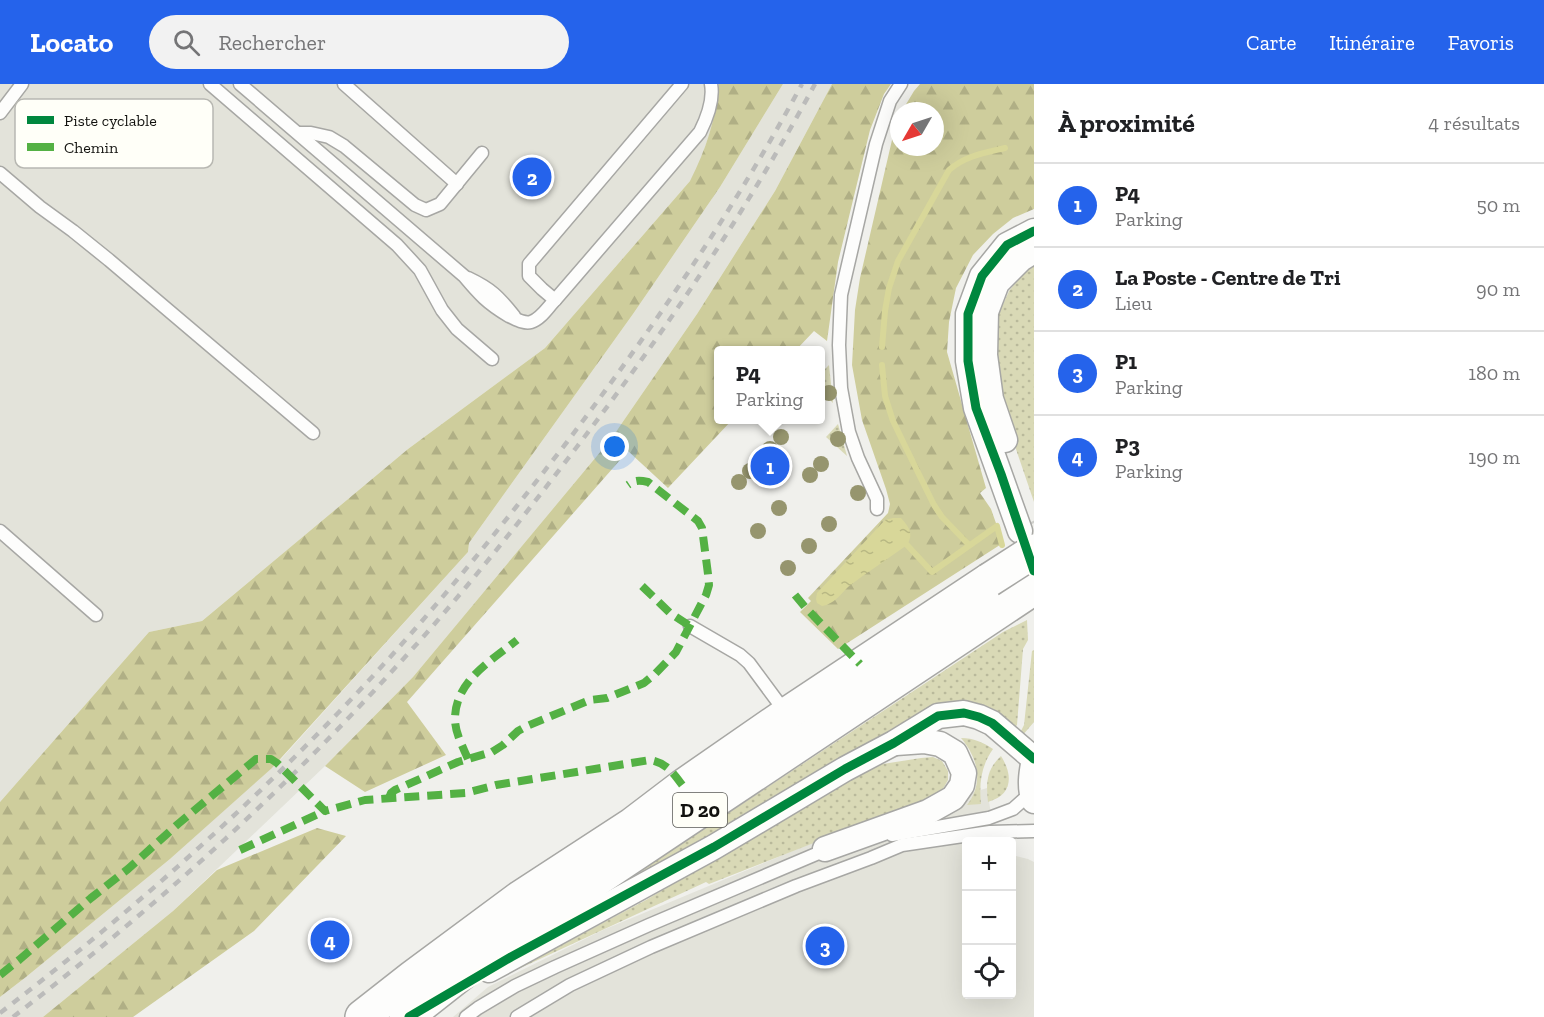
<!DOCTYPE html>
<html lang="fr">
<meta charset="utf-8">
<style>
:root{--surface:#fff;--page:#f2f2f2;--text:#202124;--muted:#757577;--line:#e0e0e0;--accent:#2563eb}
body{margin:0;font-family:"Zilla Slab",serif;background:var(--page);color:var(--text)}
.controls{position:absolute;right:18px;bottom:18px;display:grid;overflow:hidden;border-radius:6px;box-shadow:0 6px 24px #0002}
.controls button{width:54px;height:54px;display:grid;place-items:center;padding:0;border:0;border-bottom:2px solid var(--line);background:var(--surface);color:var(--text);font:30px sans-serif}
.compass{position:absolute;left:890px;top:18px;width:54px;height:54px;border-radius:50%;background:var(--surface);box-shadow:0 6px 24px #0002;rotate:231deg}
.you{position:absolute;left:615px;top:363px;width:21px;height:21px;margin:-15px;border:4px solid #fff;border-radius:50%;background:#1a73e8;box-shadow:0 0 0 9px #1a73e833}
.badge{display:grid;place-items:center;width:39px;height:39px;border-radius:50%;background:var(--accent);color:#fff;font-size:20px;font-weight:700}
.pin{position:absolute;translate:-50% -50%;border:3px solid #fff;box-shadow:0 2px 6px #0006}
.popup{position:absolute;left:714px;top:262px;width:111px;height:78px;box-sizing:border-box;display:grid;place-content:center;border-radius:6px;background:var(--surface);filter:drop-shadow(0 2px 4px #0005);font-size:20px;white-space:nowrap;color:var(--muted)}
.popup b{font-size:22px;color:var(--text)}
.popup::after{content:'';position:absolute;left:50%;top:100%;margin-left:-12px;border:12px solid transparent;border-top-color:var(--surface)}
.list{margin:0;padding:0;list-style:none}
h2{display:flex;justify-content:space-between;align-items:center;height:78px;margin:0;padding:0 24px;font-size:26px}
h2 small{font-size:20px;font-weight:400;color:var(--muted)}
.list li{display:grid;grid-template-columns:39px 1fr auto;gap:18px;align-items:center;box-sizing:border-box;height:84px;padding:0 24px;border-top:2px solid var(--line)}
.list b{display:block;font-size:22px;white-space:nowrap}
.list p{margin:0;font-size:20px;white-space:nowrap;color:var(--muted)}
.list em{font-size:20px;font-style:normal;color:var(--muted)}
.icon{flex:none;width:33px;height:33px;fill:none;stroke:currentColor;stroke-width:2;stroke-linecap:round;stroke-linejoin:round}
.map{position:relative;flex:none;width:1034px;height:933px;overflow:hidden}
header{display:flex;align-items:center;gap:36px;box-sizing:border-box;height:84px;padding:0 30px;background:var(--accent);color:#fff}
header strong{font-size:28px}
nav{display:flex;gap:33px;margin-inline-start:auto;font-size:21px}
.search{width:420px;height:54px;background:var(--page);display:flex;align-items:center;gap:15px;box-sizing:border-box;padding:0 21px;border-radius:33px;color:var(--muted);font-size:22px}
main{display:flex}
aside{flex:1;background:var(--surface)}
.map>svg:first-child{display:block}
.built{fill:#e3e3da}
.grass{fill:url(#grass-dots)}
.forest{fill:url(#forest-firs)}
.water{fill:url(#water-ripples)}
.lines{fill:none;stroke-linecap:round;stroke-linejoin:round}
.stream{stroke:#d8d799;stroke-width:6}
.minor-tunnel{stroke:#cfcfcb;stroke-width:24;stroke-dasharray:24 12;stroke-linecap:butt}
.service-casing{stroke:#a7a7a4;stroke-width:15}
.minor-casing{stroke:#a7a7a4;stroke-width:27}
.trunk-casing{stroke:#a7a7a4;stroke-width:36}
.service{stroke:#fdfdfc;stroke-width:12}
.minor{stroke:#fdfdfc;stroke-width:24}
.trunk{stroke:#fdfdfc;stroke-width:33}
.rail{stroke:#bbbbba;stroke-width:4.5;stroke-dasharray:8 8;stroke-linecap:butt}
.trunk-bridge-casing{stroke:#a7a7a4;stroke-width:36;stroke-linecap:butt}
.trunk-bridge{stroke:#fdfdfc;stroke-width:33}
.quiet{stroke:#54b144;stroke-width:8;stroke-dasharray:15 8;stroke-linecap:butt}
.cycleway-casing{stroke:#fffff8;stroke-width:13}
.cycleway{stroke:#00873e;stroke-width:9}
.tree{fill:#96956e}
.labels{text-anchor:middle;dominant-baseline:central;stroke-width:6;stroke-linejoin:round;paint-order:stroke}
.shield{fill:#fffff8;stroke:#595955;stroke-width:1.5}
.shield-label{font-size:20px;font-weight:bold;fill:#12120f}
.key{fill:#fffff8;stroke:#b8b8b2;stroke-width:1.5}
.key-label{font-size:16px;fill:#12120f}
</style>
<header>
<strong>Locato</strong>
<div class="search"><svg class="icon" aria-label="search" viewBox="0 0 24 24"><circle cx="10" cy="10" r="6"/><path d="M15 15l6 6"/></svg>Rechercher</div>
<nav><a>Carte</a><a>Itinéraire</a><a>Favoris</a></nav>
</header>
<main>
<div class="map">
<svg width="1034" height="933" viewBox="0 0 1034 933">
<defs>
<pattern id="grass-dots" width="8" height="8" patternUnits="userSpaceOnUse" patternTransform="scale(1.5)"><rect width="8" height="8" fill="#d9d9b6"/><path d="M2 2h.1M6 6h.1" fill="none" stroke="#b9b99b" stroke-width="1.8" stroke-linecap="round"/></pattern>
<pattern id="forest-firs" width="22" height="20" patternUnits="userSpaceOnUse" patternTransform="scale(1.5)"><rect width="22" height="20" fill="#cecd9c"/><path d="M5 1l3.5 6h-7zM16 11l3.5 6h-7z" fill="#b0af85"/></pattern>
<pattern id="water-ripples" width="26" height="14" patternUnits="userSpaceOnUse" patternTransform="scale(1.5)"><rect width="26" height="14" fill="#d8d799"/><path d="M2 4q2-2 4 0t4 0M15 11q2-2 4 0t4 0" fill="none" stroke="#b8b883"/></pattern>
</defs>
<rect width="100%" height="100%" fill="#f0f0ec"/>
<g class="built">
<path d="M0,0H719L716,26L710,49L698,83L690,97L545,264L408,365L202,537L149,548L0,718Z"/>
<path d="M783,0H832L775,107L697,230L611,355L413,593L325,682L173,827L43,933H0V913L26,893L170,775L282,674L468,468L469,459L633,230L720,103Z"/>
<path d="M987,704L995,757L966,758V910H1011L1012,771L1028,775L1034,778V933H453L488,903L603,846L824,754Z"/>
</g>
<g class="grass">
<path d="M1034,180V418L1002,324L994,274L996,236L1009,207L1024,188Z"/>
<path d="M829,281L833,319L823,309L827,304L821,297V289Z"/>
<path d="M838,340L847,372L826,353Z"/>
<path d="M1027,536L1028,556L1023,565L1017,641L1015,643C997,631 977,615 954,618C946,619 938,622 931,624L680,772L633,794L634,791L1003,548Z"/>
<path d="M1034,566V638L1022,652L1020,649L1024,641L1032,567Z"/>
<path d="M961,654C974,654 982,658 993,665C981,682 979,699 981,720L967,721C984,699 978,674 961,654Z"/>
<path d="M1001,672C1013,691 1013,711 988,718C986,699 986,686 1001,672Z"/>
<path d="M933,673L942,677L948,687V696L943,705L926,715L709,800L706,798L503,892L646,816L870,682L921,674Z"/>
</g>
<g class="forest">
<path d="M719,0H783L720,103L633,230L469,459L468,468L272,684L170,775L26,893L0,913V718L149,548L202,537L408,365L545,264L690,97C706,66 716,34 719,0Z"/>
<path d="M832,0H891L884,10L870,46L838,178L827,257L814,247L796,266H719V336H732L668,404L628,367L407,618L446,671L365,708L325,682L413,593L611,355L697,230L775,107Z"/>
<path d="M920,0H1034V125L1013,134L993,150L973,171L956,204L949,238L947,268L986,404L980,409L991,425L1003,459L838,565L800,528L811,517L808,514L888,429L890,420L886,405L862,336L852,281L855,226L860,194L892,56L899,36V63H935V27H902L914,7Z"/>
<path d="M317,744L346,752L254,847L133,933H43L173,827L217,786Z"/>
</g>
<path class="water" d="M893,434H901C909,443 914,450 907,461C888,475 867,488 848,503C840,511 834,520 822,522L817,519L816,515L817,509L885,436Z"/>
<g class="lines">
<g class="stream">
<path d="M882,263L885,227L889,204L898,177L949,86C965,72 984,69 1005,64"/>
<path d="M882,281L885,312L893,337L907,366L934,421L942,433L969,461"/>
<path d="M907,461L932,488L997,442L1002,461"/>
</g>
<path class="minor-tunnel" d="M1033,437L1034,439"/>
<defs>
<g id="service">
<path d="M210,0L397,161L420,186L442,226L457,245L492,275"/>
<path d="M240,0L464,192C479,210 487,219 509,232C516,235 524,240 531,238C541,235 548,223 555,216L700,48C707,34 714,16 711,0"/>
<path d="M344,0L457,100"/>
<path d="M0,29L22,0"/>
<path d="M298,49H311L329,53L344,62L415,121L426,126L440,120L482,69"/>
<path d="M0,89L40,123L73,147L109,176L313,349"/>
<path d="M468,194C491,205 498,212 514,232"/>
<path d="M555,216L542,205L529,192V180L682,0"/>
<path d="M877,425V415L858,374L849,348L841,304L839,261L841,211L876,60L890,17L901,0"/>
<path d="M0,447L96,531"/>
<path d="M690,542L740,571L749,579L786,629"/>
<path d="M892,751L989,734L1013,725L1031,709"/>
<path d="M466,933L478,924L515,902L555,883L649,841L828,765"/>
<path d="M517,933L570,901L651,863L796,802L871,774L902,761L990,748L1034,747"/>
</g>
<g id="minor">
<path d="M1005,356L991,315L985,271L986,228L997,199L1021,175L1034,167"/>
<path d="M1020,447L976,324L968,277V230L982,192L1007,161L1034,147"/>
<path d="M1034,675C1031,690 1029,703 1034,717"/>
<path d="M825,765L928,728L953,714L962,701L964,689L955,669L940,660L924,657L896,659"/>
<path d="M489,886L714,763L845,685L894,659L938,632L964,629L979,633L992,639L1034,675"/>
</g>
<g id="trunk">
<path d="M362,933L413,893L521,813L633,740L683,702L787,630L989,496"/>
<path d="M406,933L463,888L539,834L1034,504"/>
</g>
</defs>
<use href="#service" class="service-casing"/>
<use href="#minor" class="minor-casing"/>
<use href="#trunk" class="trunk-casing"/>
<use href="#service" class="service"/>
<use href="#minor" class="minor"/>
<use href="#trunk" class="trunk"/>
<g class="rail">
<path d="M0,929C120,837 234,737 339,628C421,543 495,451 567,358C653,244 734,126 802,0"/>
<path d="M13,933C150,828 278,713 394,585C459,515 518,440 576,364C664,249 746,128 815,0"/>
</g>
<defs>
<path id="trunk-bridge" d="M989,496L1034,467"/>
</defs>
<use href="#trunk-bridge" class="trunk-bridge-casing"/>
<use href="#trunk-bridge" class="trunk-bridge"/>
<g class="quiet">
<path d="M642,502L670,529L690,542"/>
<path d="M795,511L805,523L860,580"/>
<path d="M468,675C463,663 455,649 455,635C455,597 491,577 517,556"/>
<path d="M389,714L391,709L395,706L458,678L492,668L503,661L518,647L527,642L590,616L607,614L644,599L655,590L676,568L706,511L709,501L708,490L702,444L698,437L648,398C639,396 635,396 628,401"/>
<path d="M240,766L325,727"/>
<path d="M0,891L19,876L91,814L128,785L178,740L256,675H271L277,679L325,727L365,716L466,709L496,701L650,676C667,679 673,689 683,702"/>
</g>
<defs>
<g id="cycleway">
<path d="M1034,147L1007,161L982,192L968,230V277L976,324L1001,390L1034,487"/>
<path d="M409,933L511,873L714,763L845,685L894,659L938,632L964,629L979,633L992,639L1034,675"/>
</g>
</defs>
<use href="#cycleway" class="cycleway-casing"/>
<use href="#cycleway" class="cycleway"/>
</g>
<g class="tree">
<circle cx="829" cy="309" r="8"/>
<circle cx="781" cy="353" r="8"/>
<circle cx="838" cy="355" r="8"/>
<circle cx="770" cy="365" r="8"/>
<circle cx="821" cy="380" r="8"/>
<circle cx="750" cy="387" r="8"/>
<circle cx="810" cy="391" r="8"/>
<circle cx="739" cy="398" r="8"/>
<circle cx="858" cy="409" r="8"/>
<circle cx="779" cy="424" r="8"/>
<circle cx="829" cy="440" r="8"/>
<circle cx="758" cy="447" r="8"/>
<circle cx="809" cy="462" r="8"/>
<circle cx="788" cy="484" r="8"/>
</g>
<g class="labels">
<rect class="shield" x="673" y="709" width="54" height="34" rx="4.5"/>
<g class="shield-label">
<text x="700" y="726">D 20</text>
</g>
</g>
<rect x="15" y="15" width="198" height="69" rx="9" class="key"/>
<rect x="27" y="32" width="27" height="8" fill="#00873e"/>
<rect x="27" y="59" width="27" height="8" fill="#54b144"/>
<g class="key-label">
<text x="64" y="42">Piste cyclable</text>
<text x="64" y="69">Chemin</text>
</g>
</svg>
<div class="controls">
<button>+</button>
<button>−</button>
<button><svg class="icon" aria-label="locate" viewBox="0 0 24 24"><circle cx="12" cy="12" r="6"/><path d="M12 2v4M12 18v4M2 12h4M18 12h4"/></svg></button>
</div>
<svg class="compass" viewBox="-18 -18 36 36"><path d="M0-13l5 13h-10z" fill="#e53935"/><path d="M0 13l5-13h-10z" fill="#757577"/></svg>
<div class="you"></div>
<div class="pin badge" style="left:770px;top:382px">1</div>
<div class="popup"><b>P4</b>Parking</div>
<div class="pin badge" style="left:532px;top:93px">2</div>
<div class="pin badge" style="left:825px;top:862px">3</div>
<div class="pin badge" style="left:330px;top:856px">4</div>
</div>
<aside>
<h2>À proximité<small>4 résultats</small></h2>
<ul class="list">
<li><span class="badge">1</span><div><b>P4</b><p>Parking</p></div><em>50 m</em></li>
<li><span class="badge">2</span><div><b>La Poste - Centre de Tri</b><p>Lieu</p></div><em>90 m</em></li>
<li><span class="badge">3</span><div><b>P1</b><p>Parking</p></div><em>180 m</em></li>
<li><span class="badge">4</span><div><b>P3</b><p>Parking</p></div><em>190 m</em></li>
</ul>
</aside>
</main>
